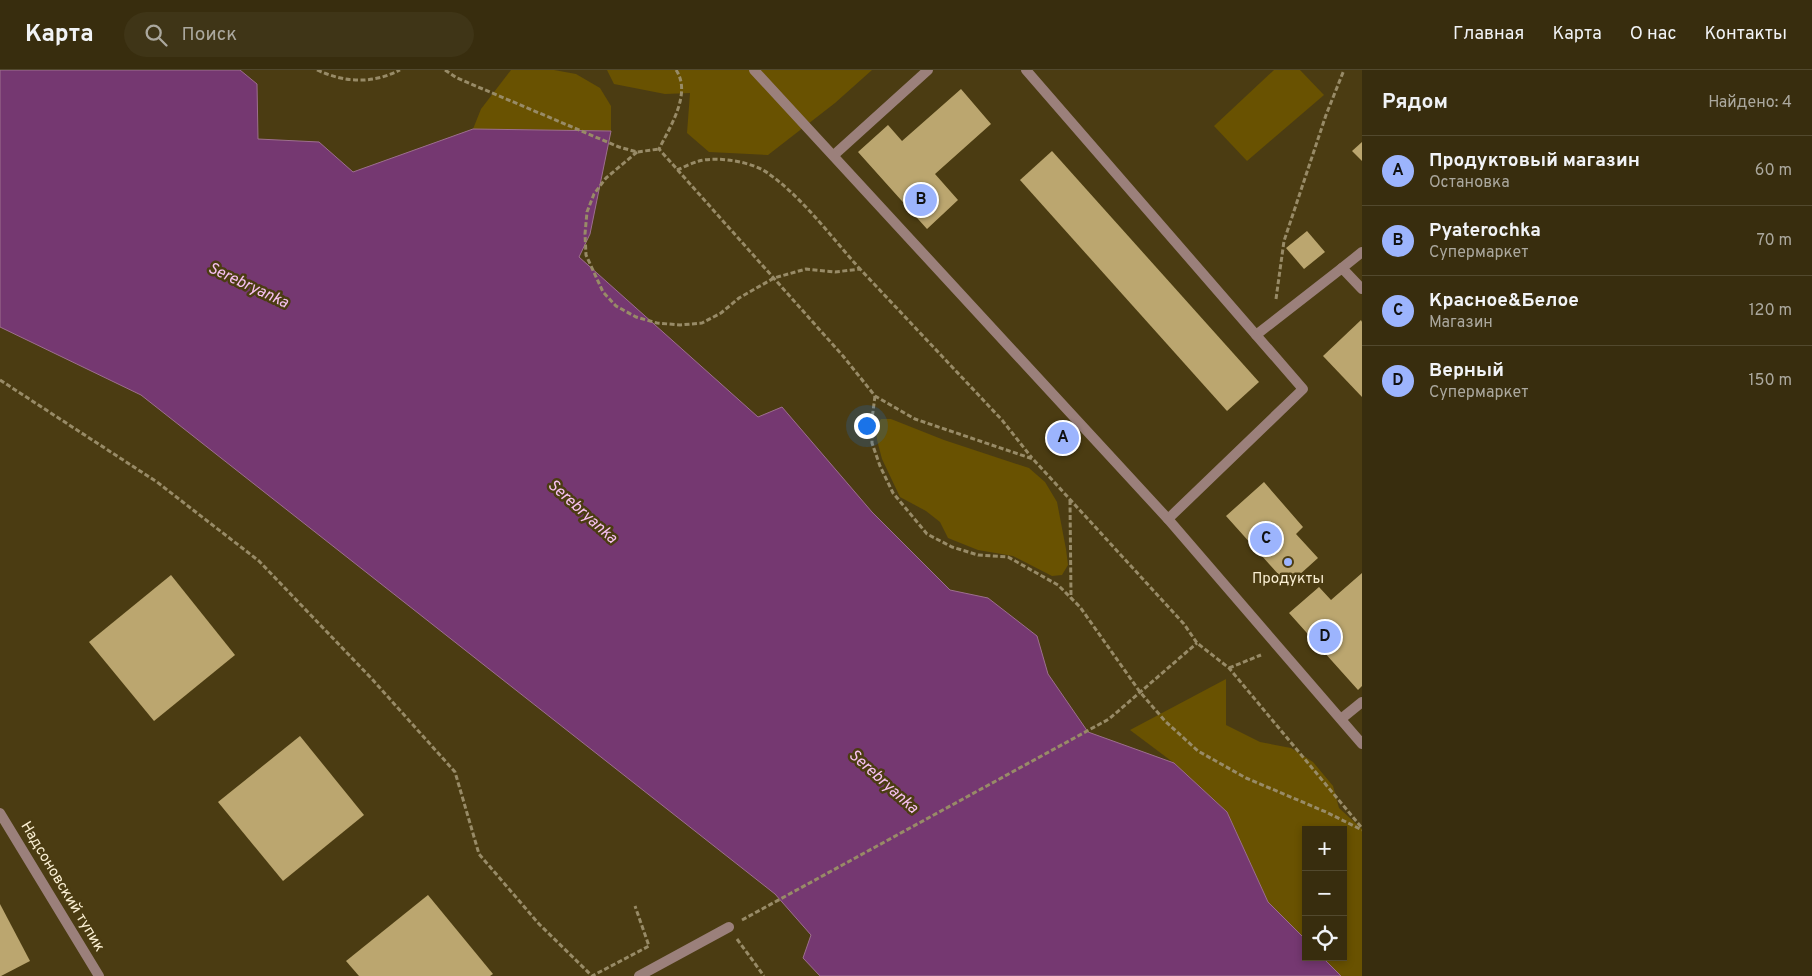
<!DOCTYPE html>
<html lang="ru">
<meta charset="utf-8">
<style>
:root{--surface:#382d0e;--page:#3f3517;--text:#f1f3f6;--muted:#aba89e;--line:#52492e;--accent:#9cb4fd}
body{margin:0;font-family:Overpass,sans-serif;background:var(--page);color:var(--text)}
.controls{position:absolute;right:15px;bottom:15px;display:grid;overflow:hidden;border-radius:0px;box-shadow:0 2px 8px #0003}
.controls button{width:45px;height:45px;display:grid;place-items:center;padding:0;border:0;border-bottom:1px solid var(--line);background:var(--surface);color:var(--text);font:25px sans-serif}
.you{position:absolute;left:866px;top:355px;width:18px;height:18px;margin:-12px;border:4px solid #fff;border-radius:50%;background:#1a73e8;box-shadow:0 0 0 8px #1a73e833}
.badge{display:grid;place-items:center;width:32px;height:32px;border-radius:50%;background:var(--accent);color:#111;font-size:16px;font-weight:700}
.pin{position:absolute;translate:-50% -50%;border:2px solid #fff;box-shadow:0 1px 5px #0006}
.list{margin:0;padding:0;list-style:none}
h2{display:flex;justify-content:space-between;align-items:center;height:65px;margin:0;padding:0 20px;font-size:21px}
h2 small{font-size:16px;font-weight:400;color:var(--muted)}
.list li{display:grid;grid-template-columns:32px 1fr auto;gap:15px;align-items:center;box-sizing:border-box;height:70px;padding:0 20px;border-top:1px solid var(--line)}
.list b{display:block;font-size:19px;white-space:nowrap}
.list p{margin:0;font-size:16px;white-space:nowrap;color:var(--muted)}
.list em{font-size:16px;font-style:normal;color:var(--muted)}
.icon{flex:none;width:28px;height:28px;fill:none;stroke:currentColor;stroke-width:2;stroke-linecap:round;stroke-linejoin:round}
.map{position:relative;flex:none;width:1362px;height:906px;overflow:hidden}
header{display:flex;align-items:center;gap:30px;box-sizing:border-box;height:70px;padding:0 25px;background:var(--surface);border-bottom:1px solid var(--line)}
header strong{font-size:24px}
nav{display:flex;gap:28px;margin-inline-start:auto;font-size:18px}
.search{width:350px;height:45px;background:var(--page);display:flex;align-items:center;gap:12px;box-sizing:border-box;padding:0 18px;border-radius:28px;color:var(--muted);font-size:19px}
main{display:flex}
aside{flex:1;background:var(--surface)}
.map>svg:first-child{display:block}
.green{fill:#695201}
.water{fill:#753871;stroke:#9d6f8e}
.building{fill:#bba66f}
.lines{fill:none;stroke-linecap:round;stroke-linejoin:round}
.path{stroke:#988b67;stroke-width:3;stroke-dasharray:5 2.5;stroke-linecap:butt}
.service{stroke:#9b807b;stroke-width:10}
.minor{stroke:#9b807b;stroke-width:10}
.tertiary{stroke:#9b807b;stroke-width:10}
.poi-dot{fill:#9cb4fd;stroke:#4b3c12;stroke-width:2}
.labels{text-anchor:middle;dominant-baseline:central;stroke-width:5;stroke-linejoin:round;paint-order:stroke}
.poi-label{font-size:15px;fill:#faefd3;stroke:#4b3c12}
.street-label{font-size:15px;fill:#faefd3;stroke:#4b3c12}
.water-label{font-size:16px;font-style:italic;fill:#f7c1f1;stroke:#4b3c12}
</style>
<header>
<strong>Карта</strong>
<div class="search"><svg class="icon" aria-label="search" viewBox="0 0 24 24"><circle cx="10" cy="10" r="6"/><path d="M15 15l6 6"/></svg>Поиск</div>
<nav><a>Главная</a><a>Карта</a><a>О нас</a><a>Контакты</a></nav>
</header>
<main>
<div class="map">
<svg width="1362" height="906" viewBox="0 0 1362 906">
<rect width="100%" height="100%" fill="#4b3c12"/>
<g class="green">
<path d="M511,0H554L576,4L600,18L611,36V61L473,59L481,39Z"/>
<path d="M607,0H872L835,33L768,85L709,82L687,63L690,23L665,24L614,14Z"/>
<path d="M1274,0H1300L1324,25L1247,91L1214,56Z"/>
<path d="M881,349H891L944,370L1029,398L1045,412L1057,432L1066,479L1068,495L1062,505L1052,506L1013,486L978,480L948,468L940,452L926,441L900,427L882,389L877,370L876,356Z"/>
<path d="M1226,609V655L1260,672L1291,678L1313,692L1333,716L1339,738L1362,759V906H1341L1322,887H1343V760H1306V870L1268,832L1227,742L1174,693L1130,660Z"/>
</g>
<path class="water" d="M0,0H240L257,14L258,69L319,72L353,102L473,59L611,61L590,164L579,187L758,347L782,337L872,442L950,520L988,528L1037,566L1048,604L1088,662L1174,693L1227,742L1268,832L1306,870V887H1322L1341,906H820L803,888L811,865L775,824L141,325L0,257Z"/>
<g class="building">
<path d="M961,19L991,54L935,104L958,130L927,159L858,82L888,55L902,71Z"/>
<path d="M1362,72V91L1352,81Z"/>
<path d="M1052,81L1259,312L1227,341L1020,110Z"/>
<path d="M1307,161L1325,182L1304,199L1286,178Z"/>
<path d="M1361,250L1362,252V327L1323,286Z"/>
<path d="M1264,412L1303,457L1296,464L1318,488L1288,515L1226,446Z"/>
<path d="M1362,503V616L1358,620L1289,543L1319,517L1331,530Z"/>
<path d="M171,505L235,585L154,651L89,572Z"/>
<path d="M300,666L364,745L283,811L218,732Z"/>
<path d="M428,825L493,904L490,906H359L346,891Z"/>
<path d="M0,834L30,891L1,906H0Z"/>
</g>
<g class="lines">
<g class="path">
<path d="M317,0C346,13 372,14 400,0"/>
<path d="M445,0L457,8L619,77L637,82L659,79"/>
<path d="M676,0C692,23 670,57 659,79L843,286L875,326L915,349L1033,389L1184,554L1197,573L1229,598L1362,758"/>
<path d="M637,82L606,108L594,124L587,142L585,164L586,185L603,222L616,236L636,247L657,253L680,255L702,253L721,243L739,228L774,208L806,199L835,202L860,199L1002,350L1032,388"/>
<path d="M677,100C684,97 692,93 699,91C718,86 754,92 769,104C803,128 832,168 860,199"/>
<path d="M1276,229L1284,171L1326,45L1344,0"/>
<path d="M0,310L157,412L259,491L372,609L455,702L479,784L539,854L592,906L649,876L635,836"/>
<path d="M875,326L872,349V373L880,396L893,423L927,464L952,477L978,485L1008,487L1058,515L1080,537L1140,622L1165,651L1198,681L1246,708L1326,742L1362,760"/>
<path d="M1070,430L1071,528"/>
<path d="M1229,598L1261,585"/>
<path d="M742,850L1109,649L1197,573"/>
<path d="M737,869L764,906"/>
</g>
<g class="service">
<path d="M1026,0L1303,319L1168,449"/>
<path d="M834,85L928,0"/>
<path d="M1342,198L1362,182"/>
<path d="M1256,265L1342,198L1362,219"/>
<path d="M1341,649L1362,632"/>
</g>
<g class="minor">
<path d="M0,743L99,906"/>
<path d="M639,906L729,857"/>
</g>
<path class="tertiary" d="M754,0L1168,449L1362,674"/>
</g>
<circle class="poi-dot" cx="1288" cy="492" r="5"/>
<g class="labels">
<g class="poi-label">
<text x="1288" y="509">Продукты</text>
</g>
<g class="street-label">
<text transform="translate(62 817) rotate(59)">Надсоновский тупик</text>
</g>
<g class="water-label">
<text transform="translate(248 216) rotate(25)">Serebryanka</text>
<text transform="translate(582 442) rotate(42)">Serebryanka</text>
<text transform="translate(883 712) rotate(42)">Serebryanka</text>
</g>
</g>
</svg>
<div class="controls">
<button>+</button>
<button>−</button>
<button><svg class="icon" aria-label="locate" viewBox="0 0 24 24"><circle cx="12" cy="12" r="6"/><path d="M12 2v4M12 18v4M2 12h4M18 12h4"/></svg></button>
</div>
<div class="you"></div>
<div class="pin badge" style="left:1063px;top:368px">A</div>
<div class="pin badge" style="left:921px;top:130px">B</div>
<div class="pin badge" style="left:1266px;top:469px">C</div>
<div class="pin badge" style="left:1325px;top:567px">D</div>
</div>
<aside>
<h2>Рядом<small>Найдено: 4</small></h2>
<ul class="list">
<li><span class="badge">A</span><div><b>Продуктовый магазин</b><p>Остановка</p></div><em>60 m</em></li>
<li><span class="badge">B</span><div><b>Pyaterochka</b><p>Супермаркет</p></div><em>70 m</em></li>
<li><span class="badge">C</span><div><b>Красное&amp;Белое</b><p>Магазин</p></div><em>120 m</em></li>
<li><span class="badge">D</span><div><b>Верный</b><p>Супермаркет</p></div><em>150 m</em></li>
</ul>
</aside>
</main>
